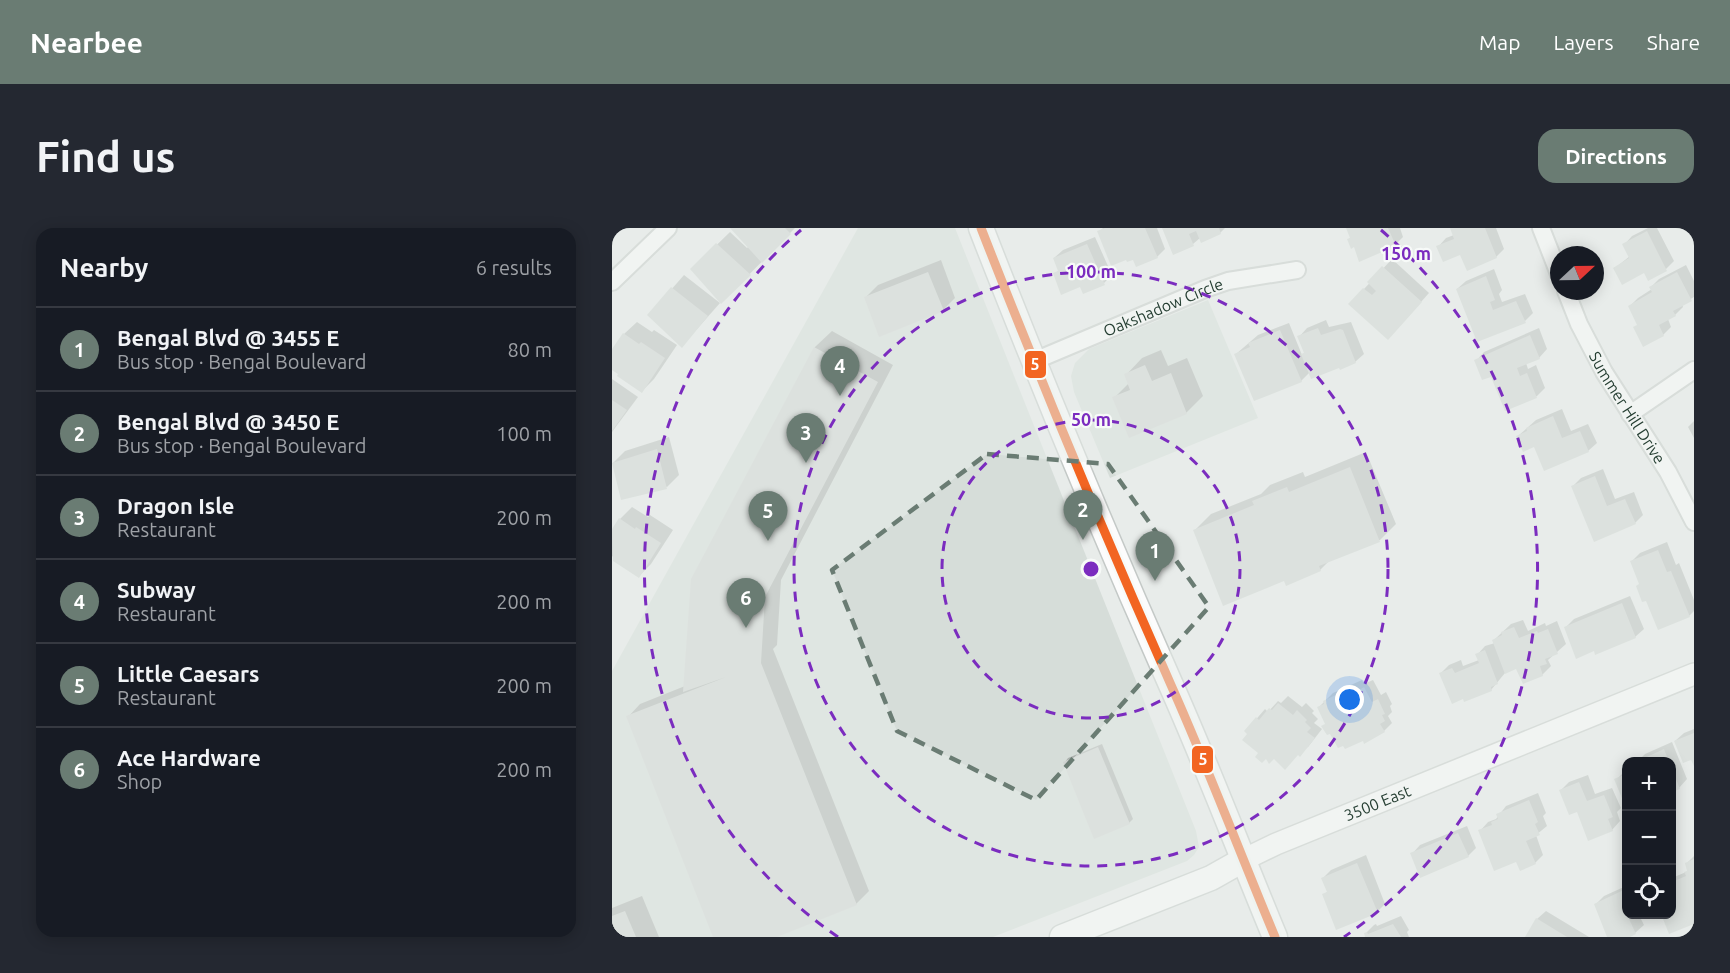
<!DOCTYPE html>
<meta charset="utf-8">
<style>
:root{--surface:#171b24;--page:#242831;--text:#f1f3f6;--muted:#9ea1a6;--line:#363941;--accent:#6a7c73}
body{margin:0;font-family:Ubuntu,sans-serif;background:var(--page);color:var(--text)}
.controls{position:absolute;right:18px;bottom:18px;display:grid;overflow:hidden;border-radius:12px;box-shadow:0 3px 15px #0003}
.controls button{width:54px;height:54px;display:grid;place-items:center;padding:0;border:0;border-bottom:2px solid var(--line);background:var(--surface);color:var(--text);font:30px sans-serif}
.compass{position:absolute;left:938px;top:18px;width:54px;height:54px;border-radius:50%;background:var(--surface);box-shadow:0 3px 15px #0003;rotate:68deg}
.you{position:absolute;left:738px;top:472px;width:21px;height:21px;margin:-15px;border:4px solid #fff;border-radius:50%;background:#1a73e8;box-shadow:0 0 0 9px #1a73e833}
.badge{display:grid;place-items:center;width:39px;height:39px;border-radius:50%;background:var(--accent);color:#fff;font-size:20px;font-weight:700}
.pin{position:absolute;translate:-50% -50px;filter:drop-shadow(0 2px 3px #0008)}
.pin::after{content:'';position:absolute;top:32px;width:21px;height:18px;background:inherit;clip-path:polygon(0 0,100% 0,50% 100%)}
.list{margin:0;padding:0;list-style:none}
h2{display:flex;justify-content:space-between;align-items:center;height:78px;margin:0;padding:0 24px;font-size:26px}
h2 small{font-size:20px;font-weight:400;color:var(--muted)}
.list li{display:grid;grid-template-columns:39px 1fr auto;gap:18px;align-items:center;box-sizing:border-box;height:84px;padding:0 24px;border-top:2px solid var(--line)}
.list b{display:block;font-size:22px;white-space:nowrap}
.list p{margin:0;font-size:20px;white-space:nowrap;color:var(--muted)}
.list em{font-size:20px;font-style:normal;color:var(--muted)}
.icon{flex:none;width:33px;height:33px;fill:none;stroke:currentColor;stroke-width:2;stroke-linecap:round;stroke-linejoin:round}
.map{position:relative;flex:none;width:1082px;height:709px;overflow:hidden;border-radius:18px}
header{display:flex;align-items:center;gap:36px;box-sizing:border-box;height:84px;padding:0 30px;background:var(--accent);color:#fff}
header strong{font-size:28px}
nav{display:flex;gap:33px;margin-inline-start:auto;font-size:21px}
.intro{display:flex;align-items:center;justify-content:space-between;box-sizing:border-box;height:144px;padding:0 36px}
h1{margin:0;font-size:42px}
.button{padding:15px 27px;border-radius:18px;background:var(--accent);color:#fff;font-size:21px;font-weight:700}
main{display:flex;gap:36px;padding:0 36px}
aside{flex:1;background:var(--surface);border-radius:18px;box-shadow:0 3px 15px #0003}
.map>svg:first-child{display:block}
.built{fill:#d6ddd9}
.shadow{fill:#0003}
.building{fill:#cfd3d1}
.lines{fill:none;stroke-linecap:round;stroke-linejoin:round}
.minor-casing{stroke:#c5c9c7;stroke-width:20}
.tertiary-casing{stroke:#c5c9c7;stroke-width:24}
.secondary-casing{stroke:#c4c9c7;stroke-width:27}
.minor{stroke:#fcfcfc;stroke-width:16}
.tertiary{stroke:#fcfcfc;stroke-width:21}
.secondary{stroke:#fcfcfc;stroke-width:24}
.bus-1-casing{stroke:#f7faf8;stroke-width:14}
.bus-1{stroke:#f26522;stroke-width:9}
.marked{fill:none;stroke:#6a7c73;stroke-width:4.5;stroke-dasharray:12 8;stroke-linejoin:round}
.ring{fill:none;stroke:#7b2cbf;stroke-width:3;stroke-dasharray:10 8}
.labels{text-anchor:middle;dominant-baseline:central;stroke-width:4.5;stroke-linejoin:round;paint-order:stroke}
.street-label{font-size:16px;fill:#263f33;stroke:#f7faf8}
.centre{fill:#7b2cbf;stroke:#f7faf8;stroke-width:3}
.ring-label{font-size:18px;text-anchor:middle;font-weight:bold;fill:#7b2cbf;stroke:#f7faf8;stroke-width:4.5;stroke-linejoin:round;paint-order:stroke}
.line-badge{stroke:#f7faf8;stroke-width:2}
.badge-label{font-size:16px;text-anchor:middle;font-weight:bold;fill:#fff}
</style>
<header>
<strong>Nearbee</strong>
<nav><a>Map</a><a>Layers</a><a>Share</a></nav>
</header>
<div class="intro"><h1>Find us</h1><a class="button">Directions</a></div>
<main>
<aside>
<h2>Nearby<small>6 results</small></h2>
<ul class="list">
<li><span class="badge">1</span><div><b>Bengal Blvd @ 3455 E</b><p>Bus stop · Bengal Boulevard</p></div><em>80 m</em></li>
<li><span class="badge">2</span><div><b>Bengal Blvd @ 3450 E</b><p>Bus stop · Bengal Boulevard</p></div><em>100 m</em></li>
<li><span class="badge">3</span><div><b>Dragon Isle</b><p>Restaurant</p></div><em>200 m</em></li>
<li><span class="badge">4</span><div><b>Subway</b><p>Restaurant</p></div><em>200 m</em></li>
<li><span class="badge">5</span><div><b>Little Caesars</b><p>Restaurant</p></div><em>200 m</em></li>
<li><span class="badge">6</span><div><b>Ace Hardware</b><p>Shop</p></div><em>200 m</em></li>
</ul>
</aside>
<div class="map">
<svg width="1082" height="709" viewBox="0 0 1082 709">
<rect width="100%" height="100%" fill="#e8ecea"/>
<g class="built">
<path d="M246,0H343L584,603L587,619L582,627L575,633L381,709H0V443Z"/>
<path d="M596,72L646,190L498,250L462,164L459,148L463,135L477,121Z"/>
</g>
<g class="shadow">
<path d="M121,0H183L110,74L80,41L118,4L135,20L137,18Z"/>
<path d="M491,0H545L553,21L545,29L522,30L487,4Z"/>
<path d="M551,0H613L608,5L588,10L581,16L561,25Z"/>
<path d="M735,0H788L791,9L783,17L743,18L737,11L739,9Z"/>
<path d="M840,0H884L892,21L884,29L849,25L826,19L834,10L842,7Z"/>
<path d="M1036,0H1045L1062,33L1054,41L1033,43L1003,40L1018,28L1012,17L1020,8Z"/>
<path d="M483,9L500,47L492,55L469,57L443,46L447,42L442,30L451,22Z"/>
<path d="M780,31L817,65L784,102L738,76Z"/>
<path d="M329,32L343,70L331,82L253,70L266,57Z"/>
<path d="M1074,37L1082,53V69L1070,76L1071,79L1063,87L1056,91L1059,99L1051,107L1026,96L1018,78L1026,70L1040,61L1039,59L1047,51Z"/>
<path d="M882,41L890,62L887,66L890,74L913,66L921,85L913,93L866,112L845,61L854,53Z"/>
<path d="M72,47L108,75L70,118L37,87Z"/>
<path d="M714,92L717,99L739,94L752,126L743,134L698,144L689,153L624,126L646,107L677,95L690,127L693,124L687,109L695,100Z"/>
<path d="M25,94L40,104L42,102L65,117L42,151L30,163L0,141V124L12,106Z"/>
<path d="M927,100L935,121L927,130L914,135L916,141L924,137L933,160L925,168L894,181L879,147L864,133L872,124Z"/>
<path d="M220,103L281,137L169,352L165,417L161,421L257,663L244,676L16,489L28,476L73,458L80,352L203,119Z"/>
<path d="M549,122L556,138L575,130L591,168L574,185L502,170L517,155L514,147L530,130Z"/>
<path d="M0,151L26,169L0,204Z"/>
<path d="M950,181L959,203L976,196L985,215L976,223L906,208L924,192Z"/>
<path d="M1082,193V210L1076,199Z"/>
<path d="M57,209L67,247L55,259L1,235L13,223Z"/>
<path d="M754,224L784,296L768,312L718,332L708,342L673,351L583,302L599,286L649,266L658,257L691,244L693,249Z"/>
<path d="M991,241L1003,271L1022,264L1031,287L1023,295L961,258L969,250Z"/>
<path d="M20,279L36,289L38,287L61,302L39,336L27,348L0,328V304L8,291Z"/>
<path d="M1055,314L1064,337L1067,335L1082,372V383L1077,388L1029,355L1020,333L1028,325Z"/>
<path d="M1018,368L1032,401L1023,409L983,421L953,400L962,391Z"/>
<path d="M911,392L916,403L933,395L934,398L945,393L954,416L936,432L939,438L930,447L905,439L893,445L879,462L829,445L837,437L849,432L851,438L867,432L865,427L873,418L883,415L882,412L899,396Z"/>
<path d="M750,452L752,456L761,452L769,467L774,464L780,476L778,478L780,484L776,488L780,495L772,503L714,495L707,479L721,465Z"/>
<path d="M676,468L690,479L694,475L702,483L700,485L706,491L702,495L710,501L696,519L662,529L649,525L634,503L653,481L656,484L666,473L669,475Z"/>
<path d="M1082,501V534L1063,513L1072,505Z"/>
<path d="M1060,514L1075,551L1067,560L1060,563V534H1025L1033,526Z"/>
<path d="M490,516L521,591L517,595L453,534L456,530Z"/>
<path d="M1014,542V576L1004,552Z"/>
<path d="M976,547L983,566L1000,560L1009,580L1005,584L1008,593L1000,602L966,582L948,563L957,554Z"/>
<path d="M926,565L934,585L931,588L935,598L924,607L931,627L923,635L905,632L868,603L876,594L884,591L894,578Z"/>
<path d="M855,598L864,620L856,628L800,626L808,617Z"/>
<path d="M754,627L773,676L765,684L712,667L716,663L711,650L719,642Z"/>
<path d="M1082,628V694L1060,686V650L1074,644L1077,642L1074,636Z"/>
<path d="M1014,658V686H1029L1027,687L1032,697L1023,705L984,676L992,668Z"/>
<path d="M30,668L47,709H0V680Z"/>
<path d="M934,683L977,709H915L925,691Z"/>
<path d="M789,688L797,702L795,704L797,709H755L754,705L762,697L764,696L765,698Z"/>
</g>
<g class="building">
<path d="M118,0H173L179,6L150,35Z"/>
<path d="M493,0H533L546,30L524,39L521,32L515,34L514,32L499,38L485,3Z"/>
<path d="M550,0H607L609,6L589,15L584,3L577,6L582,18L561,27Z"/>
<path d="M734,0H776L784,18L747,34L742,19L739,21L735,11L738,10Z"/>
<path d="M838,0H873L885,30L855,43L848,27L831,34L824,18L842,11Z"/>
<path d="M1035,3L1055,43L1036,53L1032,45L1010,57L1001,40L1017,30L1010,16Z"/>
<path d="M104,15L139,47L109,76L78,41Z"/>
<path d="M475,16L493,57L471,66L468,59L449,67L441,45L446,43L441,30Z"/>
<path d="M770,38L810,74L776,112L736,76L751,60L760,67L764,63L755,54Z"/>
<path d="M316,44L332,83L267,109L252,69Z"/>
<path d="M1065,44L1080,73L1061,83L1064,88L1047,97L1052,108L1031,119L1021,99L1025,97L1016,78L1040,64L1037,59Z"/>
<path d="M874,48L883,72L878,74L881,82L904,73L914,95L865,114L844,61Z"/>
<path d="M59,59L96,88L70,120L35,87Z"/>
<path d="M706,100L709,107L728,101L731,102L744,135L728,142L727,140L699,151L689,126L692,125L685,108Z"/>
<path d="M668,102L690,154L642,173L622,126L638,119L636,115Z"/>
<path d="M11,105L27,116L29,114L53,130L30,165L5,148L6,146L0,142V121Z"/>
<path d="M918,107L928,131L905,140L908,148L915,145L925,170L893,183L879,149L870,152L862,132Z"/>
<path d="M202,119L266,154L153,369L149,435L245,677L165,709H101L14,488L114,449L71,464L79,351Z"/>
<path d="M533,137L540,153L559,145L575,186L517,210L500,169L518,162L512,146Z"/>
<path d="M0,172L15,182L0,203Z"/>
<path d="M941,188L950,210L968,203L977,224L932,243L922,219L911,224L904,208L915,203L914,200Z"/>
<path d="M45,221L55,261L9,272L0,235Z"/>
<path d="M738,239L768,314L707,338L709,343L674,358L672,353L611,378L581,302L642,277L640,273L675,259L677,264Z"/>
<path d="M983,248L995,278L1013,271L1024,296L982,314L959,258Z"/>
<path d="M7,290L23,301L24,299L49,315L27,350L1,333L0,301Z"/>
<path d="M1046,322L1055,344L1059,343L1078,389L1046,402L1034,373L1030,374L1024,358L1027,356L1018,333Z"/>
<path d="M1010,375L1024,410L983,427L982,423L964,431L952,399Z"/>
<path d="M902,399L907,410L925,403L926,405L936,401L946,426L933,431L935,436L928,438L931,448L911,456L904,441L893,446L880,412L890,407L889,404Z"/>
<path d="M873,422L886,456L879,459L880,463L852,474L851,471L840,476L827,445L840,440L843,445L867,435L863,426Z"/>
<path d="M741,459L744,464L752,459L760,474L766,471L773,486L770,487L773,493L768,496L773,504L752,516L751,513L733,521L731,518L726,520L718,506L715,507L709,498L713,496L705,479L712,476L711,473Z"/>
<path d="M666,475L681,487L685,482L695,492L693,494L699,500L695,504L703,510L688,529L686,527L673,542L662,531L657,536L654,531L650,535L643,529L646,525L630,512L635,506L632,503L644,489L647,492L657,480L660,482Z"/>
<path d="M1082,505V538L1079,532L1071,535L1062,513Z"/>
<path d="M486,519L518,596L482,611L451,534Z"/>
<path d="M1052,521L1057,534H1024Z"/>
<path d="M1060,541L1068,561L1060,564Z"/>
<path d="M1014,546V580L1002,551Z"/>
<path d="M967,554L975,573L992,567L1001,589L996,591L1001,603L976,613L965,584L957,587L947,562Z"/>
<path d="M917,572L926,594L923,596L928,607L914,613L924,636L908,643L904,634L882,643L866,602L880,597L879,594L886,591L884,586Z"/>
<path d="M846,605L857,629L808,650L798,625Z"/>
<path d="M1082,631V696L1057,706L1049,686H1060V654L1074,648L1072,644L1075,643L1073,635Z"/>
<path d="M745,635L766,685L724,702L710,666L715,664L709,650Z"/>
<path d="M1014,661V686H1027L1017,691L1024,706L1018,709H995L982,676Z"/>
<path d="M13,683L24,709H0V688Z"/>
<path d="M924,690L955,709H913Z"/>
<path d="M781,696L789,709H753L752,705L755,704L756,706Z"/>
</g>
<g class="lines">
<defs>
<g id="minor">
<path d="M929,0L947,46"/>
<path d="M0,54L56,0"/>
<path id="s1" d="M954,63L967,96L992,144L1056,244L1082,294"/>
<path id="s2" d="M422,133L593,61L616,53L685,42"/>
<path d="M1018,186L1082,142"/>
</g>
<g id="tertiary">
<path id="s3" d="M631,632L664,616L1082,446"/>
</g>
<g id="secondary">
<path d="M369,0C429,154 492,306 559,457C596,540 628,625 663,709"/>
<path d="M450,709L599,650L631,632"/>
</g>
</defs>
<use href="#minor" class="minor-casing"/>
<use href="#tertiary" class="tertiary-casing"/>
<use href="#secondary" class="secondary-casing"/>
<use href="#minor" class="minor"/>
<use href="#tertiary" class="tertiary"/>
<use href="#secondary" class="secondary"/>
<defs>
<path id="bus-1" d="M369,0C429,154 492,306 559,457C596,540 628,625 663,709"/>
</defs>
<use href="#bus-1" class="bus-1-casing"/>
<use href="#bus-1" class="bus-1"/>
</g>
<path d="M0 0H1082V709H0ZM375,226L496,236L597,379L424,572L285,503L220,342Z" fill="#e8ecea" fill-opacity=".55" fill-rule="evenodd"/>
<path class="marked" d="M375,226L496,236L597,379L424,572L285,503L220,342Z"/>
<g class="ring">
<circle cx="479" cy="341" r="149"/>
<circle cx="479" cy="341" r="297"/>
<path d="M226 709A446 446 0 0 1 189 2M769 2A446 446 0 0 1 732 709"/>
</g>
<g class="labels">
<g class="street-label">
<text stroke="none"><textPath href="#s2" startOffset="140">Oakshadow Circle</textPath></text>
<text stroke="none"><textPath href="#s1" startOffset="132">Summer Hill Drive</textPath></text>
<text stroke="none"><textPath href="#s3" startOffset="146">3500 East</textPath></text>
</g>
</g>
<circle cx="479" cy="341" r="9" class="centre"/>
<g class="ring-label">
<text x="794" y="32">150 m</text>
<text x="479" y="50">100 m</text>
<text x="479" y="198">50 m</text>
</g>
<g class="line-badge">
<rect x="412" y="122" width="23" height="29" rx="6" fill="#f26522"/>
<rect x="579" y="517" width="23" height="29" rx="6" fill="#f26522"/>
</g>
<g class="badge-label">
<text x="423" y="142">5</text>
<text x="591" y="537">5</text>
</g>
</svg>
<div class="controls">
<button>+</button>
<button>−</button>
<button><svg class="icon" aria-label="locate" viewBox="0 0 24 24"><circle cx="12" cy="12" r="6"/><path d="M12 2v4M12 18v4M2 12h4M18 12h4"/></svg></button>
</div>
<svg class="compass" viewBox="-18 -18 36 36"><path d="M0-13l5 13h-10z" fill="#e53935"/><path d="M0 13l5-13h-10z" fill="#9ea1a6"/></svg>
<div class="you"></div>
<div class="pin badge" style="left:543px;top:353px">1</div>
<div class="pin badge" style="left:471px;top:312px">2</div>
<div class="pin badge" style="left:194px;top:235px">3</div>
<div class="pin badge" style="left:228px;top:168px">4</div>
<div class="pin badge" style="left:156px;top:313px">5</div>
<div class="pin badge" style="left:134px;top:400px">6</div>
</div>
</main>
